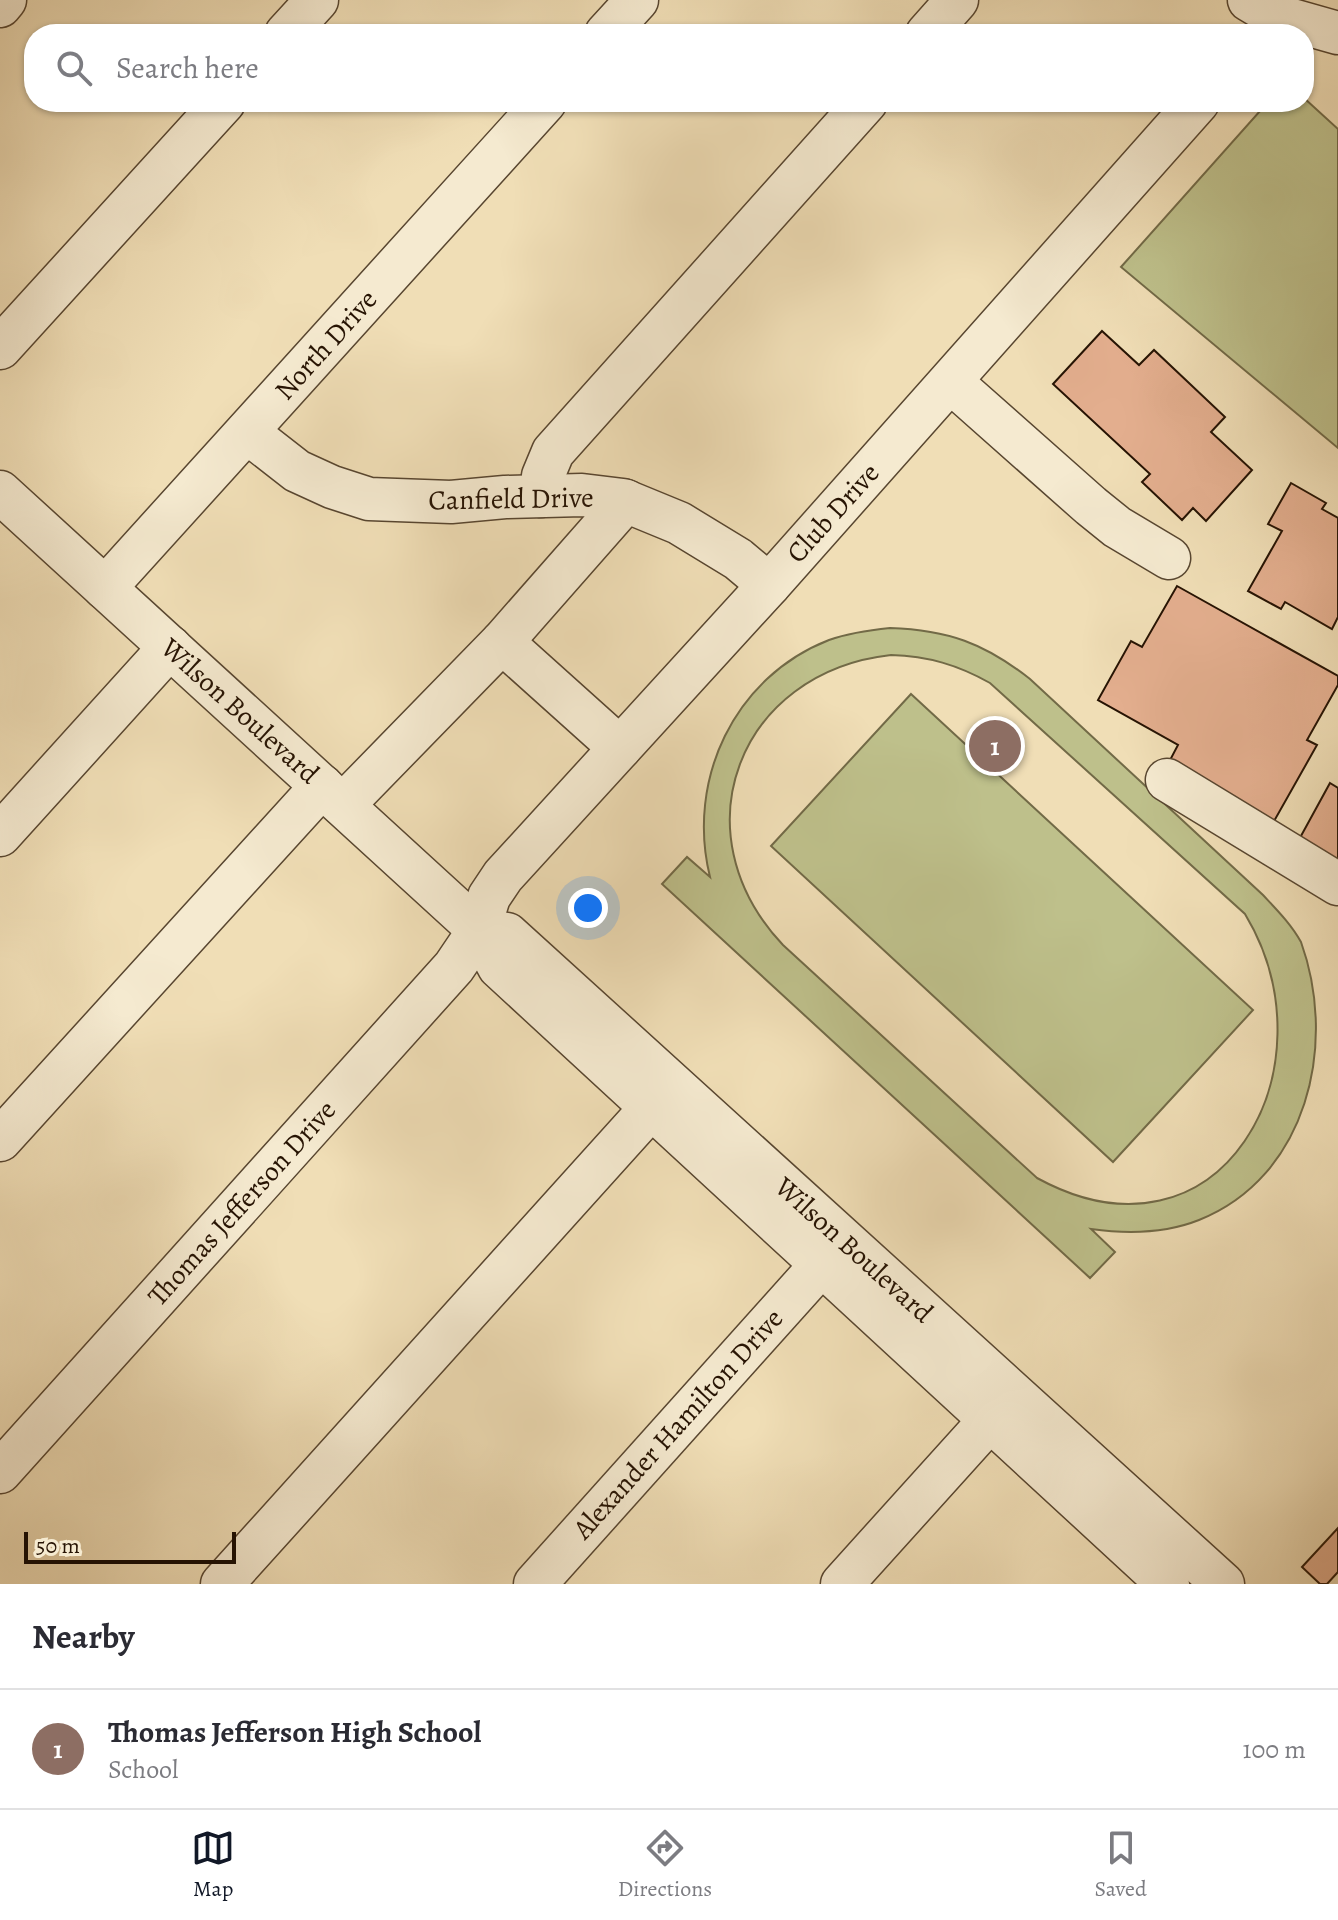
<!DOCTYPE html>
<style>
:root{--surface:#fff;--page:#f7f7f7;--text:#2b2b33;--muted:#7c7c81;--line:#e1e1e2;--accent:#111827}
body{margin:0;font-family:Alegreya,serif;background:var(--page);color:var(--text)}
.scale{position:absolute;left:24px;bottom:20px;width:212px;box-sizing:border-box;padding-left:8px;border:4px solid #261303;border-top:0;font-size:22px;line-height:28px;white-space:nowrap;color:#261303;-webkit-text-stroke:6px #f5ead0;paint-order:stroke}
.you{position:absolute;left:588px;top:908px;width:28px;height:28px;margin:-20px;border:6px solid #fff;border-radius:50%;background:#1a73e8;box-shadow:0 0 0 12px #1a73e833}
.badge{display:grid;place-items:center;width:52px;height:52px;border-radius:50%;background:var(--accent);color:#fff;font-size:26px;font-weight:700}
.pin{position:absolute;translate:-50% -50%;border:4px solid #fff;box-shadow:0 2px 8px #0006}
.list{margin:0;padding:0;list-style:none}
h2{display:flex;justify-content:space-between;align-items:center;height:104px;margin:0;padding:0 32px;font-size:34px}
h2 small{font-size:26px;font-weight:400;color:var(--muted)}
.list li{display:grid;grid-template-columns:52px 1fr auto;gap:24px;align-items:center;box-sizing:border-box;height:120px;padding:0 32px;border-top:2px solid var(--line)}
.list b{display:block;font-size:30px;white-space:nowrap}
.list p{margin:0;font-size:26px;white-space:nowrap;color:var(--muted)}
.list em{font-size:26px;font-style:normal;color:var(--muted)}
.icon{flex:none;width:44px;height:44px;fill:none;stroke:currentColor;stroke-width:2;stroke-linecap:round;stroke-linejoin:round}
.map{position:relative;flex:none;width:1338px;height:1584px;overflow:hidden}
.search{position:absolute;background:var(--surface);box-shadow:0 2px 6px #0004;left:24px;right:24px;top:24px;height:88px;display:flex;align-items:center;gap:20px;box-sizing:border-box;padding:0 28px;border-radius:32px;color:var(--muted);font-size:30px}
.sheet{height:224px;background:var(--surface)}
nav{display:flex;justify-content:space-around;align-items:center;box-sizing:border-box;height:112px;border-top:2px solid var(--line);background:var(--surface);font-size:22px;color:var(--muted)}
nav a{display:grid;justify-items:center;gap:4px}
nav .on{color:var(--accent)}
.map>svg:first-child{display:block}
.park{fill:#bec08b;stroke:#726a47;stroke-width:2;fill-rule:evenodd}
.building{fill:#e3ae8e;stroke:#261303;stroke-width:2}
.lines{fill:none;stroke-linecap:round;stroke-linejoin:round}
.minor-casing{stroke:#584630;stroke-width:45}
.minor{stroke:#f5ead0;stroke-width:42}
.labels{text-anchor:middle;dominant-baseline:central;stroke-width:6;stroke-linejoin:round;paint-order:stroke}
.street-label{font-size:28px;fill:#261303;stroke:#f5ead0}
</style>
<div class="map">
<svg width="1338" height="1584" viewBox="0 0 1338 1584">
<rect width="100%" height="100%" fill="#f0deb6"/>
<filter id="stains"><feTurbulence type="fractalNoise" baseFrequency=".0025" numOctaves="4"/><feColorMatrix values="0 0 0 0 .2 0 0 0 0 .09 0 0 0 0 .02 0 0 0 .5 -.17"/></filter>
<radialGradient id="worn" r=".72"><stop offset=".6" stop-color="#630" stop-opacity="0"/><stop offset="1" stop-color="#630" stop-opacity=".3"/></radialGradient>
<g class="park">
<path d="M1304,98L1338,129V448L1121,267L1268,102H1304Z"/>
<path d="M890,628C948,630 984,643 1030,679L1263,895C1277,910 1291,924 1301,942C1338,1045 1307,1177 1199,1220C1164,1234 1127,1234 1091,1229L1115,1252L1090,1278L662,884L687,857L710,877C686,780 734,677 829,640C849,633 870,630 890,628ZM891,655C928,656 958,665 990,683L1245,914C1338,1068 1220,1278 1037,1178L783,945C677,833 738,672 891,655Z"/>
<path d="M911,694L1253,1010L1113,1162L771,846Z"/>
</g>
<g class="building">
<path d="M1102,331L1139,365L1154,350L1225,417L1211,432L1252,470L1206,521L1193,508L1182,520L1142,482L1150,474L1053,384Z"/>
<path d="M1291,483L1326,503L1322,509L1338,518V617L1332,629L1285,602L1281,609L1248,591L1282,531L1268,524Z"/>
<path d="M1177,586L1338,676V685L1307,740L1317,745L1273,823L1168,764L1178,745L1098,700L1131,641L1142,647Z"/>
<path d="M1330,783L1338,788V868L1296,845Z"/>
<path d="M1338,1528V1572L1327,1584H1320L1302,1567Z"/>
</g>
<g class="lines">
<defs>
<g id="minor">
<path d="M1249,0L1274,15L1338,33"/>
<path d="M0,6L5,0"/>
<path d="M286,34L317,0"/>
<path d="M606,34L637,0"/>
<path d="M927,34L957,0"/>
<path d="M0,348L224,102"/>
<path d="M951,382L1091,506L1117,527L1169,558"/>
<path d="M247,432L297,471L332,487L369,499L451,502L505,497L582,495L623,500L679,523L738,559L769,585"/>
<path d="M0,492L479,930L499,967L1168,1584"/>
<path d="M541,496L543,476L553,452L866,102"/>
<path d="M105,588L545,102"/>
<path d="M502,642L626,501"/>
<path d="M1167,780L1338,884"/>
<path d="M343,805L502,642L620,748"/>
<path d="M0,835L170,647"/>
<path d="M479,930L507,934L1223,1584"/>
<path d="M0,1140L322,786"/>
<path d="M0,1472L454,967L479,930L489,897L503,876L769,585L1198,102"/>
<path d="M222,1584L651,1108"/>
<path d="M535,1584L822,1264"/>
<path d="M842,1584L990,1420"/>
</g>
</defs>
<use href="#minor" class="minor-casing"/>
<use href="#minor" class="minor"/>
</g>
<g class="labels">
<g class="street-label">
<text transform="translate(326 345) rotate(-48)">North Drive</text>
<text transform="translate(511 499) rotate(-1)">Canfield Drive</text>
<text transform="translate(833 513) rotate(-48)">Club Drive</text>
<text transform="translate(240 711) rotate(42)">Wilson Boulevard</text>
<text transform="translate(242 1203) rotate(-48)">Thomas Jefferson Drive</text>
<text transform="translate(854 1250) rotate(42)">Wilson Boulevard</text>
<text transform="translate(678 1424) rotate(-48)">Alexander Hamilton Drive</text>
</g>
</g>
<rect width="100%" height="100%" filter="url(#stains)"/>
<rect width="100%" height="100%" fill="url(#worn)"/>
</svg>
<div class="scale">50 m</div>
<div class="you"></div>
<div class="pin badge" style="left:995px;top:746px;background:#8d6e63">1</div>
<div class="search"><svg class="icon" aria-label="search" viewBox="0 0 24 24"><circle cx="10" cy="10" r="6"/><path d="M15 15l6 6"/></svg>Search here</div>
</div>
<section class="sheet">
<h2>Nearby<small></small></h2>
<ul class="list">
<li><span class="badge" style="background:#8d6e63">1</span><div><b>Thomas Jefferson High School</b><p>School</p></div><em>100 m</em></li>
</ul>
</section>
<nav>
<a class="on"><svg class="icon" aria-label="map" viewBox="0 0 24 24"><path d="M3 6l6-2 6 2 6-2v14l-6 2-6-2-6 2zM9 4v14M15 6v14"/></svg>Map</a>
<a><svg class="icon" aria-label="directions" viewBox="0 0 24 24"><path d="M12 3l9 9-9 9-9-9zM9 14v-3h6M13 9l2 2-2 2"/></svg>Directions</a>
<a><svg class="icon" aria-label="saved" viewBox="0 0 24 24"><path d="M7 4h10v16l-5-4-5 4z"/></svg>Saved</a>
</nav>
